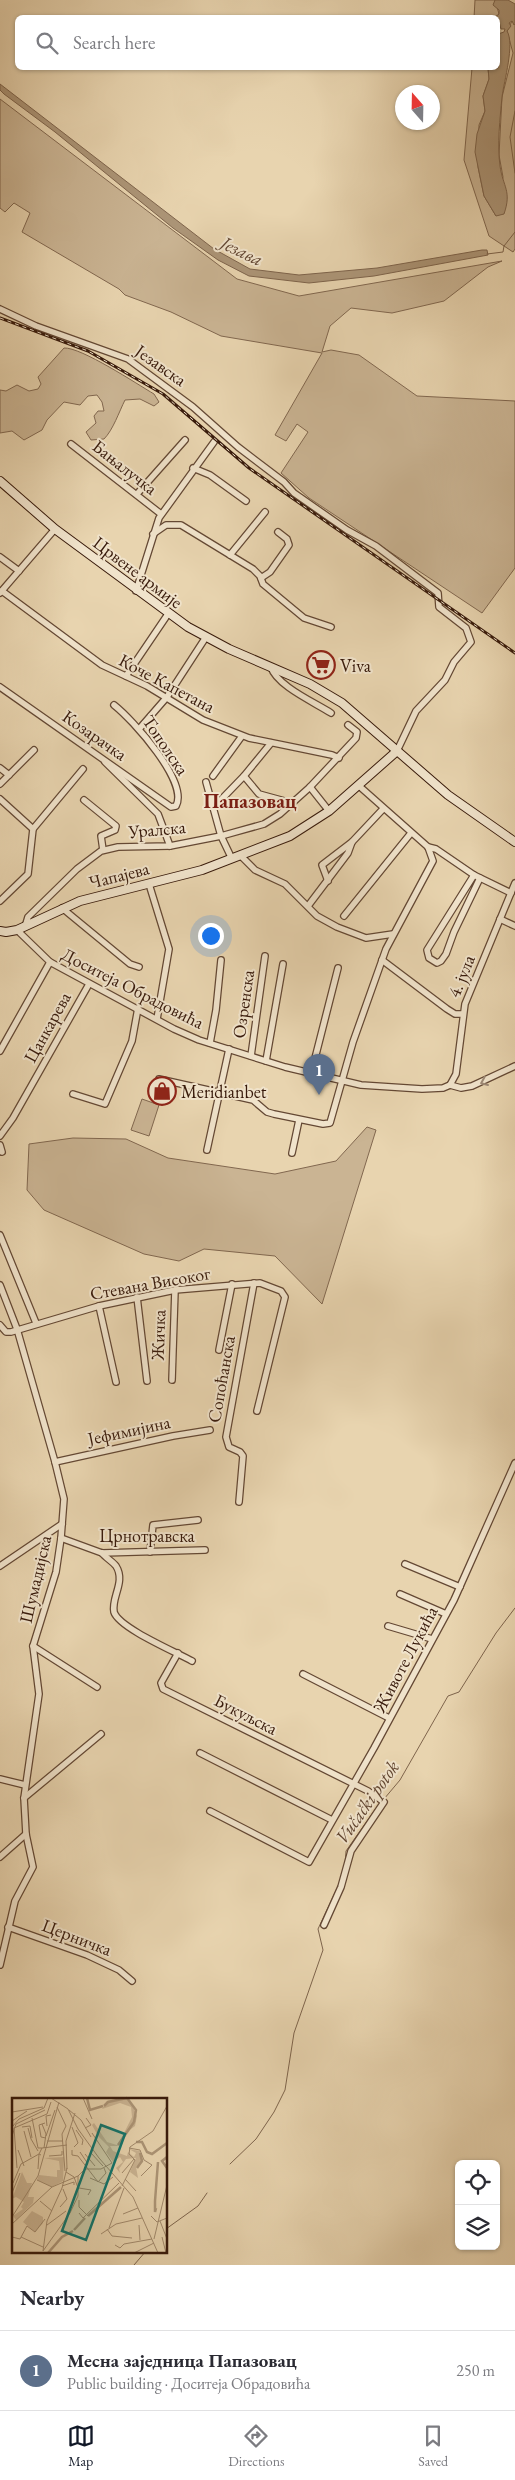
<!DOCTYPE html>
<meta charset="utf-8">
<style>
:root{--surface:#fff;--page:#f7f7f7;--text:#2b2b33;--muted:#7c7c81;--line:#e1e1e2;--accent:#111827}
body{margin:0;font-family:"EB Garamond",serif;background:var(--page);color:var(--text)}
.controls{position:absolute;right:15px;bottom:15px;display:grid;overflow:hidden;border-radius:8px;box-shadow:0 1px 4px #0004}
.controls button{width:45px;height:45px;display:grid;place-items:center;padding:0;border:0;border-bottom:1px solid var(--line);background:var(--surface);color:var(--text);font:25px sans-serif}
.compass{position:absolute;left:395px;top:85px;width:45px;height:45px;border-radius:50%;background:var(--surface);box-shadow:0 1px 4px #0004;rotate:340deg}
.you{position:absolute;left:210px;top:935px;width:18px;height:18px;margin:-12px;border:4px solid #fff;border-radius:50%;background:#1a73e8;box-shadow:0 0 0 8px #1a73e833}
.badge{display:grid;place-items:center;width:32px;height:32px;border-radius:50%;background:var(--accent);color:#fff;font-size:16px;font-weight:700}
.pin{position:absolute;translate:-50% -41px;filter:drop-shadow(0 1px 2px #0008)}
.pin::after{content:'';position:absolute;top:26px;width:18px;height:15px;background:inherit;clip-path:polygon(0 0,100% 0,50% 100%)}
.list{margin:0;padding:0;list-style:none}
h2{display:flex;justify-content:space-between;align-items:center;height:65px;margin:0;padding:0 20px;font-size:21px}
h2 small{font-size:16px;font-weight:400;color:var(--muted)}
.list li{display:grid;grid-template-columns:32px 1fr auto;gap:15px;align-items:center;box-sizing:border-box;height:80px;padding:0 20px;border-top:1px solid var(--line)}
.list b{display:block;font-size:19px;white-space:nowrap}
.list p{margin:0;font-size:16px;white-space:nowrap;color:var(--muted)}
.list em{font-size:16px;font-style:normal;color:var(--muted)}
.icon{flex:none;width:28px;height:28px;fill:none;stroke:currentColor;stroke-width:2;stroke-linecap:round;stroke-linejoin:round}
.map{position:relative;flex:none;width:515px;height:2265px;overflow:hidden}
.search{position:absolute;background:var(--surface);box-shadow:0 1px 4px #0004;left:15px;right:15px;top:15px;height:55px;display:flex;align-items:center;gap:12px;box-sizing:border-box;padding:0 18px;border-radius:8px;color:var(--muted);font-size:19px}
.sheet{height:145px;background:var(--surface)}
nav{display:flex;justify-content:space-around;align-items:center;box-sizing:border-box;height:70px;border-top:1px solid var(--line);background:var(--surface);font-size:14px;color:var(--muted)}
nav a{display:grid;justify-items:center;gap:2px}
nav .on{color:var(--accent)}
.map>svg:first-child{display:block}
.green{fill:#cab493;stroke:#81674f}
.water{fill:#ac9577;stroke:#7e644c}
.lines{fill:none;stroke-linecap:round;stroke-linejoin:round}
.stream{stroke:#7e644c;stroke-width:1}
.street-casing{stroke:#644834;stroke-width:8}
.secondary-casing{stroke:#381a0b;stroke-width:10}
.street{stroke:#f0e3cb;stroke-width:5.5}
.secondary{stroke:#f0e3cb;stroke-width:8}
.rail-casing{stroke:#381a0b;stroke-width:3}
.rail{stroke:#f0e3cb;stroke-width:1;stroke-dasharray:4;stroke-linecap:butt}
.oneway{stroke:#9d8975}
.labels{text-anchor:middle;dominant-baseline:central;stroke-width:4;stroke-linejoin:round;paint-order:stroke}
.street-label{font-size:18px;fill:#381a0b;stroke:#f0e3cb}
.poi-label{font-size:18px;fill:#381a0b;stroke:#f0e3cb;text-anchor:start}
.water-label{font-size:19px;font-style:italic;fill:#614531;stroke:#f0e3cb}
.quarter-label{font-size:20px;font-weight:bold;fill:#7a1f14;stroke:#f0e3cb}
.inset-river{fill:none;stroke:#ac9577;stroke-width:2.5}
.inset-road{fill:none;stroke:#a28a6d;stroke-width:1}
.view{fill:#0f766e;fill-opacity:0.15;stroke:#0f766e;stroke-width:2.5}
.inset-edge{fill:none;stroke:#381a0b;stroke-width:2.5}
</style>
<div class="map">
<svg width="515" height="2265" viewBox="0 0 515 2265">
<rect width="100%" height="100%" fill="#e8d4af"/>
<filter id="stains"><feTurbulence type="fractalNoise" baseFrequency=".004" numOctaves="4"/><feColorMatrix values="0 0 0 0 .2 0 0 0 0 .09 0 0 0 0 .02 0 0 0 .5 -.17"/></filter>
<radialGradient id="worn" r=".72"><stop offset=".6" stop-color="#630" stop-opacity="0"/><stop offset="1" stop-color="#630" stop-opacity=".3"/></radialGradient>
<g class="green">
<path d="M475,0H495L499,14L495,18H474Z"/>
<path d="M512,21L515,24V249L513,252L489,236L464,160L472,68H488L489,79L483,96L485,111L479,125L478,167L484,196L496,216L503,177L499,155L502,97L513,53L507,31Z"/>
<path d="M0,99L237,279L299,296L502,261L488,267L444,301L392,313L351,308L330,326L322,352L331,350L359,355L417,396L515,401V568L482,613L309,498L281,473L308,432L297,424L286,441L275,435L322,353L221,336L171,312L125,295L119,289L22,232L30,213L14,203L5,212L0,208Z"/>
<path d="M64,348C81,347 137,384 154,394L159,402L154,406L140,399L125,400C119,412 113,430 104,439L91,440L86,432L96,423L94,416L98,411H104L102,402L97,395L88,396L80,405L64,402L47,420L42,430L24,440L12,431L0,433V390L6,391L17,385L29,391L38,389L41,384L38,377Z"/>
<path d="M142,1099L159,1105L149,1136L131,1130Z"/>
<path d="M367,1127L376,1130L322,1304L275,1256L204,1249L179,1261L144,1254L44,1210L27,1190L29,1144L73,1138L126,1139L168,1158L275,1174L336,1161Z"/>
</g>
<g class="water">
<path d="M495,0H508L515,4V24L514,25L512,21L509,23L511,26L507,31C515,44 504,81 502,97C500,119 497,144 500,166C503,187 512,191 504,214L496,216L484,196L475,152L477,134L485,111L483,96L489,79L488,68H498V34L504,32L505,29H501L498,18L495,17L499,14V10L493,5Z"/>
<path d="M0,84L214,249L250,269L299,275L377,268L482,250H487L488,255L374,276L309,283L249,276L218,260L173,228L55,132L4,94L0,90Z"/>
</g>
<g class="lines">
<g class="stream">
<path d="M515,111L510,137L515,173"/>
<path d="M487,254L503,252L504,246L515,232"/>
<path d="M384,1799L400,1780L448,1696L459,1692L496,1633L515,1608"/>
<path d="M345,1864L346,1851L379,1804"/>
<path d="M230,2164L256,2139L274,2112L285,2090L294,2033L323,1950L318,1929L340,1882"/>
<path d="M166,2229L198,2206L207,2193"/>
<path d="M134,2265L146,2251"/>
</g>
<defs>
<g id="street">
<path d="M0,309L36,326L128,359L193,407L238,447L284,482L294,493L347,530L376,546L438,593L439,607L466,628L471,642L454,662L445,680L416,711L397,751"/>
<path d="M71,444L161,514"/>
<path d="M193,468L210,475L246,501"/>
<path d="M137,494L185,440"/>
<path d="M153,534L166,525H181L253,569L260,576L263,584L304,618L331,627"/>
<path d="M230,555L265,512"/>
<path d="M0,557L19,571"/>
<path d="M261,578L270,572L289,545L287,539L278,532"/>
<path d="M2,591L102,665L147,686L203,720L249,738L332,755L339,758"/>
<path d="M136,591L159,518L214,442"/>
<path d="M0,593L55,529"/>
<path d="M271,667C277,686 314,702 331,713"/>
<path d="M126,676L168,614"/>
<path d="M0,687L171,807L176,806C189,782 133,720 114,705"/>
<path d="M140,728L167,697L206,637"/>
<path d="M105,762L158,814L170,846"/>
<path d="M0,768L9,775"/>
<path d="M213,776L242,736"/>
<path d="M244,776L259,794L292,803"/>
<path d="M206,782L221,836L232,859"/>
<path d="M0,784L34,750"/>
<path d="M310,787L356,738L357,732L348,725"/>
<path d="M0,799L33,829L28,874L0,901"/>
<path d="M84,800L116,826L115,830L101,836L103,850"/>
<path d="M214,807L244,776L271,743"/>
<path d="M33,829L83,769"/>
<path d="M428,847L436,849L474,875L511,893"/>
<path d="M241,856L255,870L285,884L317,916L337,927L366,938L393,934"/>
<path d="M474,875L427,950L429,958L437,963L441,961L446,954L454,932L480,878"/>
<path d="M328,881L322,865L352,842L383,809"/>
<path d="M149,884L169,949L157,1019"/>
<path d="M308,906L348,853L352,842"/>
<path d="M62,908L130,964L139,967"/>
<path d="M344,916L411,833"/>
<path d="M500,919L515,926"/>
<path d="M25,927L28,917L77,869L101,851L118,847L170,846L221,836L264,824L280,814L310,787L329,811"/>
<path d="M17,930L50,962L174,1029L199,1040L285,1067L361,1085L422,1089L443,1088L450,1085L461,1088L472,1086L515,1066"/>
<path d="M382,960L447,1009L455,1014H463"/>
<path d="M210,1043L216,1010L221,960"/>
<path d="M0,1051L50,962"/>
<path d="M251,1056L265,956"/>
<path d="M266,1061L283,964"/>
<path d="M311,1074L338,968"/>
<path d="M159,1079L253,1100L267,1112L274,1114L323,1124L330,1123L353,1042L386,949L433,861L428,847L358,785"/>
<path d="M450,1085L456,1074L465,1004L515,883"/>
<path d="M73,1094L105,1104L132,1041L138,1008"/>
<path d="M0,1136L13,1118L89,984"/>
<path d="M0,1145L2,1152"/>
<path d="M207,1150L229,1049"/>
<path d="M292,1153L299,1120"/>
<path d="M0,1235L36,1323"/>
<path d="M0,1285L17,1329L55,1462L64,1499L61,1538L56,1572L33,1646L39,1694L24,1798L26,1834L33,1867L15,1901L0,1965"/>
<path d="M137,1297L147,1381"/>
<path d="M99,1306L116,1382"/>
<path d="M0,1325L6,1332H11L99,1306L175,1290L260,1283L281,1291L285,1297L257,1411"/>
<path d="M219,1350L232,1284"/>
<path d="M172,1380L175,1290"/>
<path d="M55,1462L173,1436L210,1430"/>
<path d="M239,1502L243,1456L240,1452L229,1447L226,1437L254,1283"/>
<path d="M61,1538L102,1553L205,1550"/>
<path d="M150,1552L153,1525L198,1520"/>
<path d="M102,1553C106,1558 112,1561 116,1566C126,1582 111,1597 114,1612C119,1628 176,1652 192,1661"/>
<path d="M405,1564L460,1587"/>
<path d="M0,1566L62,1524"/>
<path d="M400,1594L446,1614"/>
<path d="M388,1626L432,1639"/>
<path d="M33,1646L97,1687"/>
<path d="M178,1653L161,1683L163,1689L368,1791L384,1802L351,1851L341,1887L324,1925"/>
<path d="M303,1674L389,1718"/>
<path d="M200,1753L332,1820"/>
<path d="M0,1779L25,1785"/>
<path d="M24,1798L101,1734"/>
<path d="M210,1811L309,1862L374,1748L454,1600L515,1463"/>
<path d="M0,1857L26,1834"/>
<path d="M8,1927L87,1955L119,1970L132,1981"/>
</g>
<g id="secondary">
<path d="M0,481L55,529L188,627L229,649L310,684L342,703L448,795L515,842"/>
<path d="M0,931L6,932L17,930L80,901L202,870L290,836L329,811L397,751"/>
</g>
</defs>
<use href="#street" class="street-casing"/>
<use href="#secondary" class="secondary-casing"/>
<use href="#street" class="street"/>
<use href="#secondary" class="secondary"/>
<defs>
<path id="rail" d="M0,318L88,351L163,394L249,468L515,653"/>
</defs>
<use href="#rail" class="rail-casing"/>
<use href="#rail" class="rail"/>
</g>
<defs><path id="oneway-chevron" d="M-2-3.5L2.5 0L-2 3.5" fill="none" stroke-width="1.6" stroke-linecap="round" stroke-linejoin="round" transform="scale(1.25)"/></defs>
<use class="oneway" href="#oneway-chevron" transform="translate(484 1082) rotate(157)"/>
<defs>
<symbol id="supermarket-ring" viewBox="-11 -11 22 22"><circle r="9.5" fill="#f0e3cb" stroke="#8f2418" stroke-width="1.5"/><path d="M-6-5.5h2.5l.6 2H6L4.5 2H-2.5L-4.4-4H-6ZM-1.5 3.2a1.3 1.3 0 1 0 .1 0ZM3 3.2a1.3 1.3 0 1 0 .1 0Z" fill="#8f2418"/></symbol>
<symbol id="shop-ring" viewBox="-11 -11 22 22"><circle r="9.5" fill="#f0e3cb" stroke="#8f2418" stroke-width="1.5"/><path d="M-5-2.5h2.3a2.7 3.5 0 0 1 5.4 0H5L5.5 6h-11ZM-1.5-2.5h3a1.5 2.3 0 0 0-3 0Z" fill="#8f2418"/></symbol>
</defs>
<g fill-rule="evenodd">
<use href="#supermarket-ring" x="305" y="649" width="32" height="32"/>
<use href="#shop-ring" x="146" y="1075" width="32" height="32"/>
</g>
<g class="labels">
<g class="street-label">
<text transform="translate(161 365) rotate(35)">Језавска</text>
<text transform="translate(125 467) rotate(38)">Бањалучка</text>
<text transform="translate(138 572) rotate(37)">Црвене армије</text>
<text transform="translate(167 683) rotate(28)">Коче Капетана</text>
<text transform="translate(95 735) rotate(35)">Козарачка</text>
<text transform="translate(166 745) rotate(56)">Тополска</text>
<text transform="translate(157 829) rotate(-5)">Уралска</text>
<text transform="translate(119 875) rotate(-14)">Чапајева</text>
<text transform="translate(461 976) rotate(-68)">4. јула</text>
<text transform="translate(133 988) rotate(27)">Доситеја Обрадовића</text>
<text transform="translate(243 1004) rotate(-82)">Озренска</text>
<text transform="translate(47 1027) rotate(-61)">Цанкарева</text>
<text transform="translate(150 1283) rotate(-10)">Стевана Високог</text>
<text transform="translate(158 1335) rotate(-88)">Жичка</text>
<text transform="translate(221 1379) rotate(-80)">Сопоћанска</text>
<text transform="translate(129 1430) rotate(-12)">Јефимијина</text>
<text x="147" y="1535">Црнотравска</text>
<text transform="translate(35 1579) rotate(-77)">Шумадијска</text>
<text transform="translate(405 1659) rotate(-62)">Животе Лукића</text>
<text transform="translate(246 1714) rotate(27)">Букуљска</text>
<text transform="translate(77 1937) rotate(21)">Церничка</text>
</g>
<g class="poi-label">
<text x="340" y="665">Viva</text>
<text x="181" y="1091">Meridianbet</text>
</g>
<g class="water-label">
<text transform="translate(242 251) rotate(26)">Језава</text>
<text transform="translate(367 1802) rotate(-55)">Vučački potok</text>
</g>
<g class="quarter-label">
<text x="250" y="801">Папазовац</text>
</g>
</g>
<g transform="translate(12 2098)">
<rect width="155" height="155" fill="#e8d4af"/>
<path d="M117,0L125,18L123,28L115,34L108,48V43L120,19L119,9L108,5L90,11L95,3ZM82,25L95,44L108,48H98L101,53L115,58L116,54L122,59L124,55L117,51L128,53L131,64L124,69L126,80L118,74L124,60L114,61L107,71L108,75L104,70L111,64L108,59L101,64L94,54L97,49L86,38L80,27ZM52,59L51,83L40,89L25,82L27,77L45,79V72H48L47,63L32,60ZM10,74L15,85H20L16,99H22L21,105L4,122L1,118L11,111L9,109L12,104L4,99L0,101ZM20,113L31,119V125L23,134L11,124Z" fill="#cab493"/>
<path class="inset-river" d="M75,0L78,12L91,8M115,0L124,12L122,24M92,8L96,4L115,0M124,44H130L135,54L140,56L155,45M106,47L122,24M155,59L150,63L155,70M125,70L130,63L128,55M143,103V114L144,110M143,103L146,64M76,118L109,89M62,132L73,120M36,155L50,139L61,133"/>
<path class="inset-road" d="M39,0L56,11L66,31L87,60L121,99L146,155M71,0L80,21M45,9L54,28M57,12L69,22L79,39M0,14L31,9M20,20L26,50H30M0,23L15,13M30,26L27,27L29,39L34,40M35,28L34,18L39,17M0,29L7,21L32,10L36,0M10,29L18,28L20,40M60,29L66,45L62,49M2,30L35,16L39,4M2,30L5,70M16,30L19,41L26,53M73,30L79,27L74,20M64,32L71,42L70,47M12,33L19,59M0,38L4,26L33,12M34,38L43,12M35,43H51M32,50L34,36L30,26L33,25M117,50L128,52L132,62L140,67L129,78M6,52L12,68M60,52V57L66,58L86,84M68,54L76,66L72,70M79,55L91,68M73,56L83,68M37,58L50,57V53M26,71L27,56L29,57M55,71L54,43L63,15M73,71H89L100,65L80,35M53,73L50,36L54,28M54,74L62,79L66,90M110,75L122,61M78,80L92,86L101,79M113,81L124,93M25,82L40,89M86,84L94,75L92,70M1,85L9,66L27,56L30,50L55,47M50,88L62,84V87M110,88L123,62L117,56L118,49L141,33L155,8M67,90L79,92L76,97M0,95L8,75M67,102V109L76,118M28,103L40,113M48,109L55,101L51,91M67,115L71,120L107,85M111,116L126,110M139,118L145,124L155,120M0,119L26,78L47,4M148,123L155,141M0,126L40,89L66,78M35,127L54,113M127,127L128,142M97,130L112,90M95,131L100,138L120,140M89,136L104,126L130,120M0,139L8,141L15,128L23,134L33,121M9,139L31,149M150,139L154,155M142,141L155,87M103,147L108,150L112,146L140,141M31,153L58,115L66,98V78L73,71M31,153L35,123L50,90L55,70M122,155L142,145"/>
<path class="view" d="M89,27L113,36L74,142L50,133Z"/>
<rect width="155" height="155" class="inset-edge"/>
</g>
<rect width="100%" height="100%" filter="url(#stains)"/>
<rect width="100%" height="100%" fill="url(#worn)"/>
</svg>
<div class="controls">
<button><svg class="icon" aria-label="locate" viewBox="0 0 24 24"><circle cx="12" cy="12" r="6"/><path d="M12 2v4M12 18v4M2 12h4M18 12h4"/></svg></button>
<button><svg class="icon" aria-label="layers" viewBox="0 0 24 24"><path d="M12 4l9 5-9 5-9-5zM3 14l9 5 9-5"/></svg></button>
</div>
<svg class="compass" viewBox="-18 -18 36 36"><path d="M0-13l5 13h-10z" fill="#e53935"/><path d="M0 13l5-13h-10z" fill="#7c7c81"/></svg>
<div class="you"></div>
<div class="pin badge" style="left:319px;top:1095px;background:#5c6f8a">1</div>
<div class="search"><svg class="icon" aria-label="search" viewBox="0 0 24 24"><circle cx="10" cy="10" r="6"/><path d="M15 15l6 6"/></svg>Search here</div>
</div>
<section class="sheet">
<h2>Nearby<small></small></h2>
<ul class="list">
<li><span class="badge" style="background:#5c6f8a">1</span><div><b>Месна заједница Папазовац</b><p>Public building · Доситеја Обрадовића</p></div><em>250 m</em></li>
</ul>
</section>
<nav>
<a class="on"><svg class="icon" aria-label="map" viewBox="0 0 24 24"><path d="M3 6l6-2 6 2 6-2v14l-6 2-6-2-6 2zM9 4v14M15 6v14"/></svg>Map</a>
<a><svg class="icon" aria-label="directions" viewBox="0 0 24 24"><path d="M12 3l9 9-9 9-9-9zM9 14v-3h6M13 9l2 2-2 2"/></svg>Directions</a>
<a><svg class="icon" aria-label="saved" viewBox="0 0 24 24"><path d="M7 4h10v16l-5-4-5 4z"/></svg>Saved</a>
</nav>
